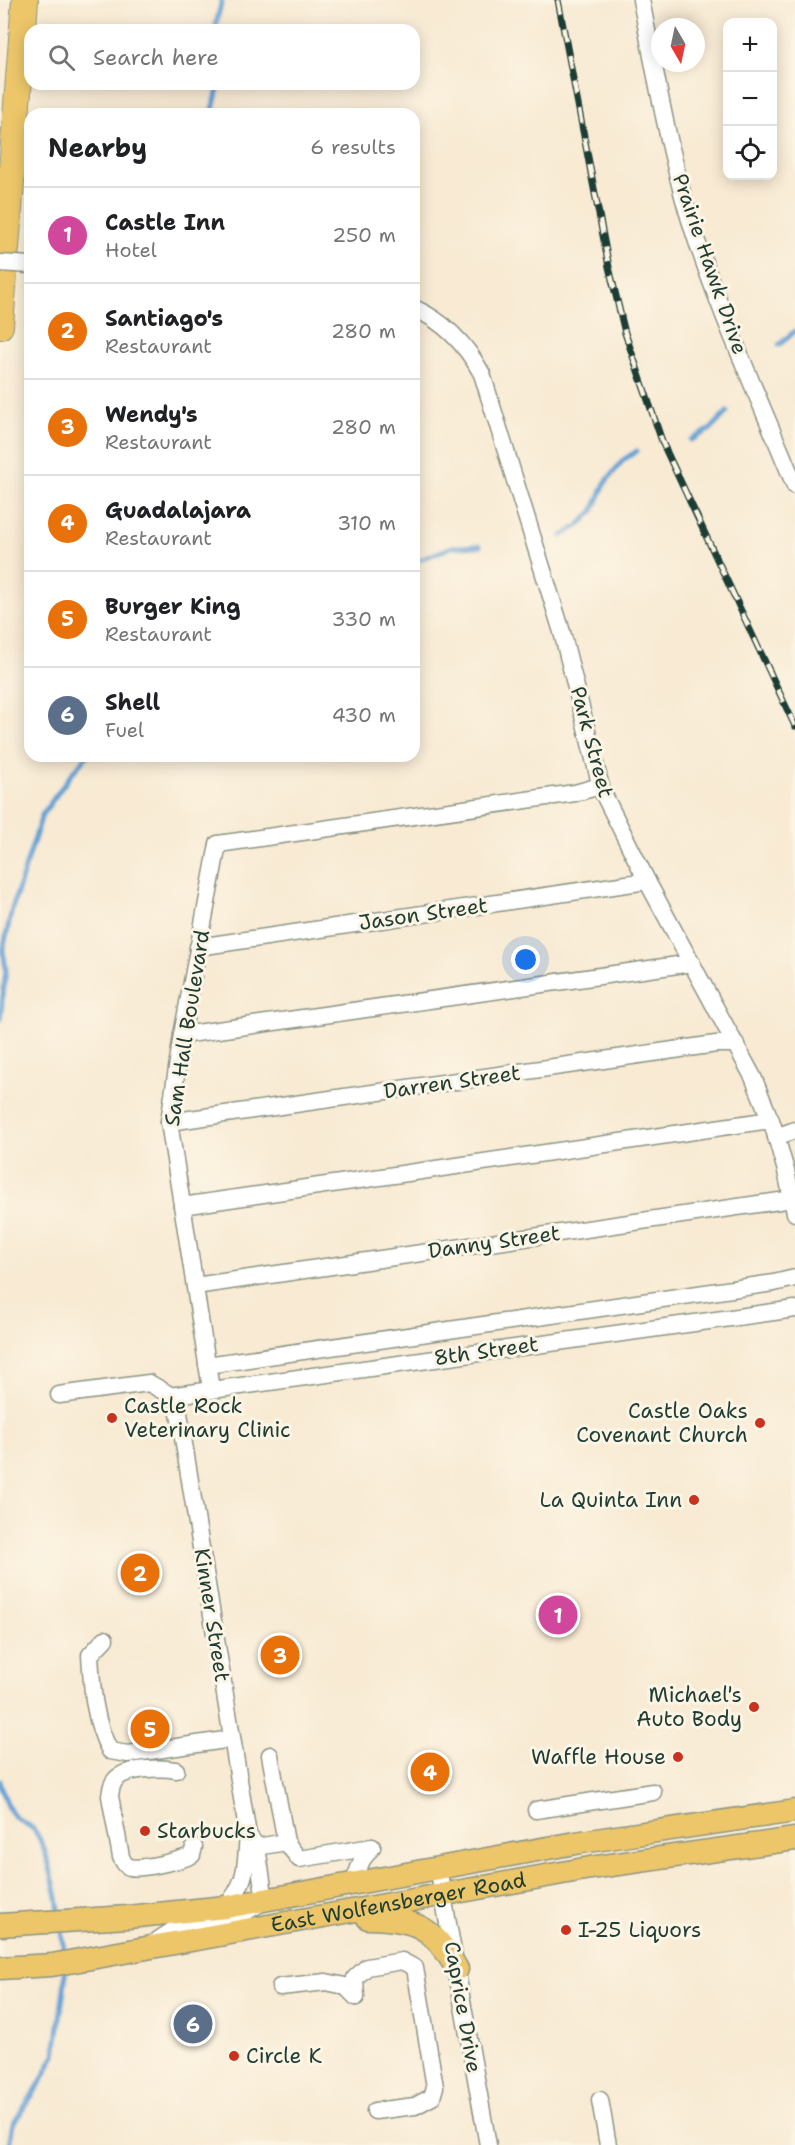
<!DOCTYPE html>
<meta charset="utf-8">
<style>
:root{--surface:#fff;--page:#f6f6f6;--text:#202124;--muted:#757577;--line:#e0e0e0;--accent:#c8321e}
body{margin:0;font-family:"Shantell Sans",sans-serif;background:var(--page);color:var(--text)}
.controls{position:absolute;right:18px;top:18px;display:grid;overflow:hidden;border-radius:12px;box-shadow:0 3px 15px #0003}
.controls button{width:54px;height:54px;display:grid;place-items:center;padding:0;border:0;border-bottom:2px solid var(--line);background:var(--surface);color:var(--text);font:30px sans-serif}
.compass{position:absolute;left:651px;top:18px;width:54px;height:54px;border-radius:50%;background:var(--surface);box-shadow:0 3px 15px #0003;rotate:171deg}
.you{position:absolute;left:526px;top:960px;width:21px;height:21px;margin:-15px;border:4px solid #fff;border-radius:50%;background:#1a73e8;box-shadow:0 0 0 9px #1a73e833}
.badge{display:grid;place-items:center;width:39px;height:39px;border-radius:50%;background:var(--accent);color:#fff;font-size:20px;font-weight:700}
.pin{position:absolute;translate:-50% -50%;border:3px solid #fff;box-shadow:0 2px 6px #0006}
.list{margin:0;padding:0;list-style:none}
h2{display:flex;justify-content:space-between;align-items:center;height:78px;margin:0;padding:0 24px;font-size:26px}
h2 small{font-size:20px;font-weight:400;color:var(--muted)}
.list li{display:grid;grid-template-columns:39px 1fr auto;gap:18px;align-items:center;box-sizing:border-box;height:96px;padding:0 24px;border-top:2px solid var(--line)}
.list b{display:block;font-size:22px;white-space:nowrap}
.list p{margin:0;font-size:20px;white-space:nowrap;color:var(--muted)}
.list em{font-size:20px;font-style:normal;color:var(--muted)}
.icon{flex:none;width:33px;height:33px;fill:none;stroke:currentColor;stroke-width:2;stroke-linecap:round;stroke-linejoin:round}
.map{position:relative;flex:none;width:795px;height:2145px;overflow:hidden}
.search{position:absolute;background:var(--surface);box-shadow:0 3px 15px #0003;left:24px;top:24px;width:396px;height:66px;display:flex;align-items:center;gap:15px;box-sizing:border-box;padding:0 21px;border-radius:18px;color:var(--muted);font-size:22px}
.panel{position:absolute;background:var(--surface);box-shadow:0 3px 15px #0003;left:24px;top:108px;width:396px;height:654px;border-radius:18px}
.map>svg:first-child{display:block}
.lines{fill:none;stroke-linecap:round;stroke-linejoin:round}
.stream{stroke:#63a0d4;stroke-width:5}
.minor-casing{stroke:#8c9484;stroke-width:19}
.major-casing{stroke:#8c9484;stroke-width:25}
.highway-casing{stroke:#8c9484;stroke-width:28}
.minor{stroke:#fff;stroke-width:16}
.major{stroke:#ecc669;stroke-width:22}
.highway{stroke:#ecc669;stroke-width:26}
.rail-casing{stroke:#1f3d34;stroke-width:7}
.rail{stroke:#fcf5e5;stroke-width:4.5;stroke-dasharray:14;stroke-linecap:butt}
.minor-bridge-casing{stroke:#8c9484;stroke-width:19;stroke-linecap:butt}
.minor-bridge{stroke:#fff;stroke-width:16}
.poi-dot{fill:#c8321e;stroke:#fcf5e5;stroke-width:2}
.labels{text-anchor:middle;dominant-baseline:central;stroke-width:6;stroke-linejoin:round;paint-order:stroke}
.street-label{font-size:21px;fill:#1f3d34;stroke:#fcf5e5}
.poi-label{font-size:21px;fill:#1f3d34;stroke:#fcf5e5;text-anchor:start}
</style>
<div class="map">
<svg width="795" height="2145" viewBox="0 0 795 2145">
<rect width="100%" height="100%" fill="#fcf5e5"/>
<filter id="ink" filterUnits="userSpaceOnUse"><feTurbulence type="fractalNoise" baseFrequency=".0167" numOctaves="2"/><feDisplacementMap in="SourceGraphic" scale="12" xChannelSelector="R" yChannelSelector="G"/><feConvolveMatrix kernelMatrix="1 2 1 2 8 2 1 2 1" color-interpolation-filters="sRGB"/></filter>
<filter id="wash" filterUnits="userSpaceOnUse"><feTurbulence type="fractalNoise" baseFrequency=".008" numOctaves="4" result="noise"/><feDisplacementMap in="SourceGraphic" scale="24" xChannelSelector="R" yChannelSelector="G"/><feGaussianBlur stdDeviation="1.35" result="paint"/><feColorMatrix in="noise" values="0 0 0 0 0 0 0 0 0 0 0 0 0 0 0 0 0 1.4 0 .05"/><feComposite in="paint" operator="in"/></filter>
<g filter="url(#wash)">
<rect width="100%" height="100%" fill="#f8ead3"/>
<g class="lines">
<g class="stream">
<path d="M217,30L216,24L222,0"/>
<path d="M212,114L219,84"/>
<path d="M779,345L795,331"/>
<path d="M691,440L711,429L727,412"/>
<path d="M562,536L578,526L593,511L605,483L623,460L637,451"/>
<path d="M414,562L452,547L480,546"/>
<path d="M0,1020L6,969L3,950L12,909L42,815L72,773L87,756"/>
<path d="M0,1781C3,1793 7,1807 14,1816C19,1822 29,1824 34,1830C47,1846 57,1894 60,1915"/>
<path d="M62,1927L64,1957"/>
<path d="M9,2145L13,2124L39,2085L55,2055L65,1981V1969"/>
</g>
</g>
</g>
<g filter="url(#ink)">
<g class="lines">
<defs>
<g id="minor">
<path d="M641,0C655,70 667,141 687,210C715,304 758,395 795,486"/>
<path d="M414,308C445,322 466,344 482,374L562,632L602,791L647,881L753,1077L773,1126L786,1171L795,1213"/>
<path d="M198,947L647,881"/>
<path d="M182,1035L692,963"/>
<path d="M169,1122L716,1044H736"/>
<path d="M776,1137L795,1130"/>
<path d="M182,1206L771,1120"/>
<path d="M195,1286L793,1199"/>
<path d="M207,1365L774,1283L795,1278"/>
<path d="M211,1389L169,1122L182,1035L218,844L575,793L600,786"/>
<path d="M59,1395L149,1383L177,1399"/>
<path d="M105,1639L90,1655C92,1688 94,1722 110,1751L128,1754L232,1739"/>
<path d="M270,1755L286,1842"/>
<path d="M176,1770C162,1767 126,1768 116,1779C111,1784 111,1790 110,1796L121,1857C123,1861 125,1866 130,1867C141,1870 182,1860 192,1855L194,1847"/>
<path d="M536,1810L653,1792"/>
<path d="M257,1847L286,1842L299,1859L372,1847"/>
<path d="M438,1868L488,2145"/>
<path d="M353,1884L362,1860L372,1847"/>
<path d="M226,1907C248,1880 245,1868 248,1835L176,1395L795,1309"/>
<path d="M152,1944L172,1931L225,1923L265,1901L257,1847L249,1836"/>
<path d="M280,1987L326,1982L345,1986L356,1997"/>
<path d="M356,1997L355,1978L367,1967L402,1961L415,1968L435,2087L432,2097L415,2106L375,2111"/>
<path d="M600,2100L608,2145"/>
</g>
<g id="major">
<path d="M368,1918C417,1919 433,1927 457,1969"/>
<path d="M0,1925L128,1917L226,1907L575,1843L795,1811"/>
<path id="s1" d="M0,1968L52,1965L590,1868L795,1839"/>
</g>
<path id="highway" d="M0,326L25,0"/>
</defs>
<use href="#minor" class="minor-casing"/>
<use href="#major" class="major-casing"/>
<use href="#highway" class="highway-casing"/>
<use href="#minor" class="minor"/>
<use href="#major" class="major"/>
<use href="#highway" class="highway"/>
<defs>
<path id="rail" d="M558,0L609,267L625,333L663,444L795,726"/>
</defs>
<use href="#rail" class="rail-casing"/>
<use href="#rail" class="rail"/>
<defs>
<path id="minor-bridge" d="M0,263L30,265"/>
</defs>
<use href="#minor-bridge" class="minor-bridge-casing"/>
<use href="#minor-bridge" class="minor-bridge"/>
</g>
</g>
<g class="poi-dot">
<circle cx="112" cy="1418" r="6"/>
<circle cx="760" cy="1423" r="6"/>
<circle cx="694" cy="1500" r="6"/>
<circle cx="754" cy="1707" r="6"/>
<circle cx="678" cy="1757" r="6"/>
<circle cx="145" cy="1831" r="6"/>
<circle cx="566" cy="1930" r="6"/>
<circle cx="234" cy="2056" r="6"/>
</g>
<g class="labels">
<g class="street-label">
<text transform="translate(710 264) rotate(71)">Prairie Hawk Drive</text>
<text transform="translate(592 742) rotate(75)">Park Street</text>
<text transform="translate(423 914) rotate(-8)">Jason Street</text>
<text transform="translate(187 1028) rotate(-81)">Sam Hall Boulevard</text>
<text transform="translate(452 1082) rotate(-8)">Darren Street</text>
<text transform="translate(494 1242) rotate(-8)">Danny Street</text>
<text transform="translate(486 1351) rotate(-8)">8th Street</text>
<text transform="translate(212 1615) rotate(81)">Kinner Street</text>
<text stroke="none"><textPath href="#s1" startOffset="404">East Wolfensberger Road</textPath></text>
<text transform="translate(463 2007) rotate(80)">Caprice Drive</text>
</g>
<g class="poi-label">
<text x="124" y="1406">Castle Rock<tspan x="124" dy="24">Veterinary Clinic</tspan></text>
<text x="748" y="1411" text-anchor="end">Castle Oaks<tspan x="748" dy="24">Covenant Church</tspan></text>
<text x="682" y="1500" text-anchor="end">La Quinta Inn</text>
<text x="742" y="1695" text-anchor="end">Michael's<tspan x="742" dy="24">Auto Body</tspan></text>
<text x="666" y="1757" text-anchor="end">Waffle House</text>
<text x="157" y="1831">Starbucks</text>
<text x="578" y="1930">I-25 Liquors</text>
<text x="246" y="2056">Circle K</text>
</g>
</g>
</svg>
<div class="controls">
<button>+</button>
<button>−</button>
<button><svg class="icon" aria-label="locate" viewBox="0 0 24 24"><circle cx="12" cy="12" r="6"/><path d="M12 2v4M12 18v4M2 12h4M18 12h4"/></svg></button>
</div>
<svg class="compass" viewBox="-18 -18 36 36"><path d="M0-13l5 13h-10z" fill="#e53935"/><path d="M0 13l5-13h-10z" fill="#757577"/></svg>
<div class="you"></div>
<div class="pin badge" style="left:558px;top:1615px;background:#d1479c">1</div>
<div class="pin badge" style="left:140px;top:1573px;background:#e8710a">2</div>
<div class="pin badge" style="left:280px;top:1655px;background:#e8710a">3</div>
<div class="pin badge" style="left:430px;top:1772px;background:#e8710a">4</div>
<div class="pin badge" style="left:150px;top:1729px;background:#e8710a">5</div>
<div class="pin badge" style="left:193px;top:2024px;background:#5c6f8a">6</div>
<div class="search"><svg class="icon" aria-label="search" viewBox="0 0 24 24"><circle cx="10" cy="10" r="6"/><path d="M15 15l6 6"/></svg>Search here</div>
<section class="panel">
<h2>Nearby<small>6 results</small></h2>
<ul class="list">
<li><span class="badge" style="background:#d1479c">1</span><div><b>Castle Inn</b><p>Hotel</p></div><em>250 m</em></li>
<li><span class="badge" style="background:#e8710a">2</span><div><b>Santiago's</b><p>Restaurant</p></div><em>280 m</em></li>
<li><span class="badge" style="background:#e8710a">3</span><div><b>Wendy's</b><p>Restaurant</p></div><em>280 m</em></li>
<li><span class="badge" style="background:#e8710a">4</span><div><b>Guadalajara</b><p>Restaurant</p></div><em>310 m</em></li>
<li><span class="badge" style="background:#e8710a">5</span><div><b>Burger King</b><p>Restaurant</p></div><em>330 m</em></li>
<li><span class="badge" style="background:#5c6f8a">6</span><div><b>Shell</b><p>Fuel</p></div><em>430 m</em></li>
</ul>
</section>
</div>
